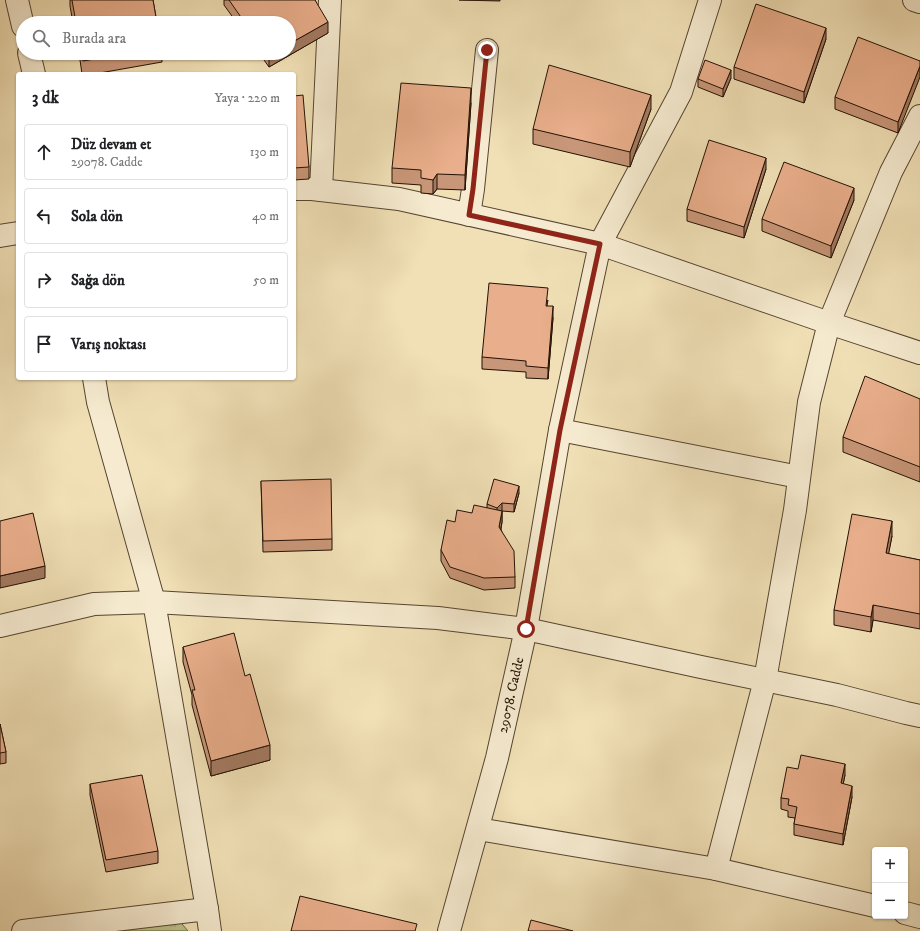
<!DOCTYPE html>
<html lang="tr">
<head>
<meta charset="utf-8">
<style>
  body { margin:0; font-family:"IM FELL DW Pica",serif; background:#f2f2f2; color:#202124 }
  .controls { position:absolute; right:12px; bottom:12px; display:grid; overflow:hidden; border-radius:4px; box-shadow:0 1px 3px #0004 }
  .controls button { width:36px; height:36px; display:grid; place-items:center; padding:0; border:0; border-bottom:1px solid #e0e0e0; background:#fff; color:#202124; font:20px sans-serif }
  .stop { position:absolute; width:12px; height:12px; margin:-9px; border:3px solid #8f2418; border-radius:50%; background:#fff }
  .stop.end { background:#8f2418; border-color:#fff; box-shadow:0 1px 4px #0008 }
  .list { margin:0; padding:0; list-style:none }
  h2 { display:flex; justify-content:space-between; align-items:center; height:52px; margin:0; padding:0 16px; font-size:17px }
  h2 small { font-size:13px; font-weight:400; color:#757577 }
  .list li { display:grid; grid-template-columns:26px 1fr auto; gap:12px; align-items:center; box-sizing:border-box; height:56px; margin:0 8px 8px; padding:0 8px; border:1px solid #e0e0e0; border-radius:4px }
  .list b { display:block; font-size:15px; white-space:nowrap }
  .list p { margin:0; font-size:13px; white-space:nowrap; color:#757577 }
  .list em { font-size:13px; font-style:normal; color:#757577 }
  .icon { flex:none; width:22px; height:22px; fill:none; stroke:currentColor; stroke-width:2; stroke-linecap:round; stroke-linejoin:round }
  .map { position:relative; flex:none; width:920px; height:931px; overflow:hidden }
  .search { position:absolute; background:#fff; box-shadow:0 1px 3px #0004; left:16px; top:16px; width:280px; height:44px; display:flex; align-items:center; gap:10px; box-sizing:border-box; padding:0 14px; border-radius:22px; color:#757577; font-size:15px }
  .panel { position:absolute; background:#fff; box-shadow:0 1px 3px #0004; left:16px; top:72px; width:280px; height:308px; border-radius:4px }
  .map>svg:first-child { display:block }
  .park { fill:url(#park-tufts); stroke:#6f6a48 }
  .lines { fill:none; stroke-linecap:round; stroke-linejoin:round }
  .minor-casing { stroke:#564530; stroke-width:24 }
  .minor { stroke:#f6ebd0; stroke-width:22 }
  .wall { fill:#c89678; stroke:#231104 }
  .shaded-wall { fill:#a37a61; stroke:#231104 }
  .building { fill:#e9ae8b; stroke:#231104 }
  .route { stroke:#8f2418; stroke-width:5 }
  .labels { text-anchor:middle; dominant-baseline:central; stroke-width:4; stroke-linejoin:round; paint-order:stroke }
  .street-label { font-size:14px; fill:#231104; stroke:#f6ebd0 }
</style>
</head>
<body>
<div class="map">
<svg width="920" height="931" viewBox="0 0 920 931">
  <defs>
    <pattern id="park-tufts" width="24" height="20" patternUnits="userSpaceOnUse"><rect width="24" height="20" fill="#bbc28d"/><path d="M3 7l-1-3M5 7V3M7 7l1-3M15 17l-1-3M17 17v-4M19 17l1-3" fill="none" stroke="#a0a678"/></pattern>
  </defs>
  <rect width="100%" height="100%" fill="#f1e0b6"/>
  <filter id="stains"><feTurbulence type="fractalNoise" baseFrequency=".005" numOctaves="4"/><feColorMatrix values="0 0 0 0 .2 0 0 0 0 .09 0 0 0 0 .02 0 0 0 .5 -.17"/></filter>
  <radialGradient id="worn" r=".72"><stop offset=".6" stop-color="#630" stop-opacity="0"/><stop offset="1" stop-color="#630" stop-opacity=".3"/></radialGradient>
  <path class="park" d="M177,918L188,931H81Z"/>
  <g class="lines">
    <defs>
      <g id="minor">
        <path d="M17,0L23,26"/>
        <path d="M914,0L920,2"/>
        <path d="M29,53L34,74"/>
        <path d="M294,189H312L399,199L600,244L829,323L920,353"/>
        <path d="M321,190L330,0"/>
        <path d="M469,215L473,189L487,50"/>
        <path d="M0,236L18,233"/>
        <path d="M94,378L98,402L154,602L207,909"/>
        <path d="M560,430L799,477"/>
        <path d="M0,626L94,604L154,602L438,618L526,629L701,667L837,695L906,713L920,716"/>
        <path d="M478,829L716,869L875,906"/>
        <path d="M716,869L765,680L795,510L809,402L829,323L891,172L920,116"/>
        <path d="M905,913L920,917"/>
        <path d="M23,931L207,909L210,931"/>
        <path id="s1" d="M449,931L497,758L526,629L560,430L600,244L681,92L710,0"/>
      </g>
    </defs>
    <use href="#minor" class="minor-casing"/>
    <use href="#minor" class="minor"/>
  </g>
  <g class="wall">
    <path d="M70,0H153L157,23H73L70,6Z"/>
    <path d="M224,0H315L328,33L269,67L259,53H289V23H237L224,5Z"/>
    <path d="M459,0H500V1Z"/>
    <path d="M826,39L804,103L734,79V67Z"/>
    <path d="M79,53H162V62L94,74H82Z"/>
    <path d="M920,61L898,133L835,109V97Z"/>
    <path d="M731,78L723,97L698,87V79Z"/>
    <path d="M294,96L309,167V179L294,180Z"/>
    <path d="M471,103L465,190L437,189L433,194L421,193V185L392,183V168Z"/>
    <path d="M651,109L630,167L533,144V129Z"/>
    <path d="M766,169L744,238L687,221V209Z"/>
    <path d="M854,200L831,258L762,231V219Z"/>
    <path d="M548,300L547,306L553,318L548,379L526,378V372L482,369V357Z"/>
    <path d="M920,399V482L843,452V437Z"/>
    <path d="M261,481L332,539V550L263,552Z"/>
    <path d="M519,493L514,512L502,511V522L501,529L515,577V588L484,590L450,578L441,561V550L455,522L472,513L487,508V504Z"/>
    <path d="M892,536L888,554L920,560V629L873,620L871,632L834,625V610Z"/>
    <path d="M183,647L245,676L270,760L211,776L192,705V695L183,662Z"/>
    <path d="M0,724L6,752V763L0,764Z"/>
    <path d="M798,769L845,775L843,784L852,797L843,845L794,835V824L795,818L788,817V811L781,809V798Z"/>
    <path d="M90,784L158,851V863L106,872L90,795Z"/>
  </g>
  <g class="shaded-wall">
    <path d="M328,22V33L269,67V56L274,53H289V44Z"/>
    <path d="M826,28V39L804,103V92Z"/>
    <path d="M920,66V77L898,133V122Z"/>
    <path d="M731,70V78L723,97V89Z"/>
    <path d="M471,88V103L465,190V175Z"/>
    <path d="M651,95V109L630,167V152Z"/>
    <path d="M766,158V169L744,238V227Z"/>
    <path d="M437,174V189L433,194V180Z"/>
    <path d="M854,188V200L831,258V246Z"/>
    <path d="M553,306V318L548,379V368Z"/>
    <path d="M519,486V493L514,512V504Z"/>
    <path d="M502,503V511L497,516V508Z"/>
    <path d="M502,511V522L499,538V527Z"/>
    <path d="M892,521V536L886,568V553Z"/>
    <path d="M45,566V578L0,588V576Z"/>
    <path d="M873,605V620L871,632V617Z"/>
    <path d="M270,745V760L211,776V761Z"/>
    <path d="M845,764V775L841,795V783Z"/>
    <path d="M852,786V797L843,845V834Z"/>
  </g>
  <g class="building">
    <path d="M72,0H153L157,23H76Z"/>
    <path d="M229,0H315L328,22L289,44V23H245Z"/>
    <path d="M756,4L826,28L804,92L734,67Z"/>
    <path d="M858,37L920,61V66L898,122L835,97Z"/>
    <path d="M81,53H129L83,61Z"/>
    <path d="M267,53H274L269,56Z"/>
    <path d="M705,60L731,70L723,89L698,79Z"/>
    <path d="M549,65L651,95L630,152L533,129Z"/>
    <path d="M401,83L471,88L465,175L437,174L433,180L421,178V170L392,168Z"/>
    <path d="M303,95L309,167L294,168V96Z"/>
    <path d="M709,140L766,158L744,227L687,209Z"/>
    <path d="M784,162L854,188L831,246L762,219Z"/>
    <path d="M489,283L548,288L546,306H553L548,368L526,366V361L482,357Z"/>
    <path d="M865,376L920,399V467L843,437Z"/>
    <path d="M331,479L332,539L263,541L261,481Z"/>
    <path d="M494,479L519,486L514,504L502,503L497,508L487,504Z"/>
    <path d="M474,505L502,511L499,527L514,551L515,577L484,578L450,567L441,550L447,520L455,522L457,510L472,513Z"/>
    <path d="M33,513L45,566L0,576V521Z"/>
    <path d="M852,514L892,521L886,553L920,560V614L873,605L871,617L834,610Z"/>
    <path d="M234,633L245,676L250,674L270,745L211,761L192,690H195L183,647Z"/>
    <path d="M0,724L6,752L0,753Z"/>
    <path d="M801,755L845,764L841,783L852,786L843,834L794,824L797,807L788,805L789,799L781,798L787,767L798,769Z"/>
    <path d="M142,775L158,851L106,860L90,784Z"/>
    <path d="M300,896L417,924L415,931H291Z"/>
    <path d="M531,920L573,931H528Z"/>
  </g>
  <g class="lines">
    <path class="route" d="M487,50L473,189L469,215L600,244L560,430L526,629"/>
  </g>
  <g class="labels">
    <g class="street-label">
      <text stroke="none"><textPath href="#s1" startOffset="244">29078. Cadde</textPath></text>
    </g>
  </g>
  <rect width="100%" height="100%" filter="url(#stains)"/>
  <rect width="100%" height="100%" fill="url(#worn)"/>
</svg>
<div class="controls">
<button>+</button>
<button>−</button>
</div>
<div class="stop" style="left:526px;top:629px"></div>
<div class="stop end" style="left:487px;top:50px"></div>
<div class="search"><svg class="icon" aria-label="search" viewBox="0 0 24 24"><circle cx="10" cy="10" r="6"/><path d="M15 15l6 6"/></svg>Burada ara</div>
<section class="panel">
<h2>3 dk<small>Yaya · 220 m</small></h2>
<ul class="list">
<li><svg class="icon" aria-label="ahead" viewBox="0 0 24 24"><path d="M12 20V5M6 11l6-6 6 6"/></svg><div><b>Düz devam et</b><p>29078. Cadde</p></div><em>130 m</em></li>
<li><svg class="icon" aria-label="left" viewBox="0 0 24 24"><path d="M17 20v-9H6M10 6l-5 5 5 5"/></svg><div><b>Sola dön</b></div><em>40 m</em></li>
<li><svg class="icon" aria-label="right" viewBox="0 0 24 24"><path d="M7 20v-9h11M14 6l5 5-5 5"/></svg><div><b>Sağa dön</b></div><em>50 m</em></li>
<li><svg class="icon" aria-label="arrive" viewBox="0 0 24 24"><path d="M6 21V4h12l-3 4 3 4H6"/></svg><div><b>Varış noktası</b></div></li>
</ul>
</section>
</div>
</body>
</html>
